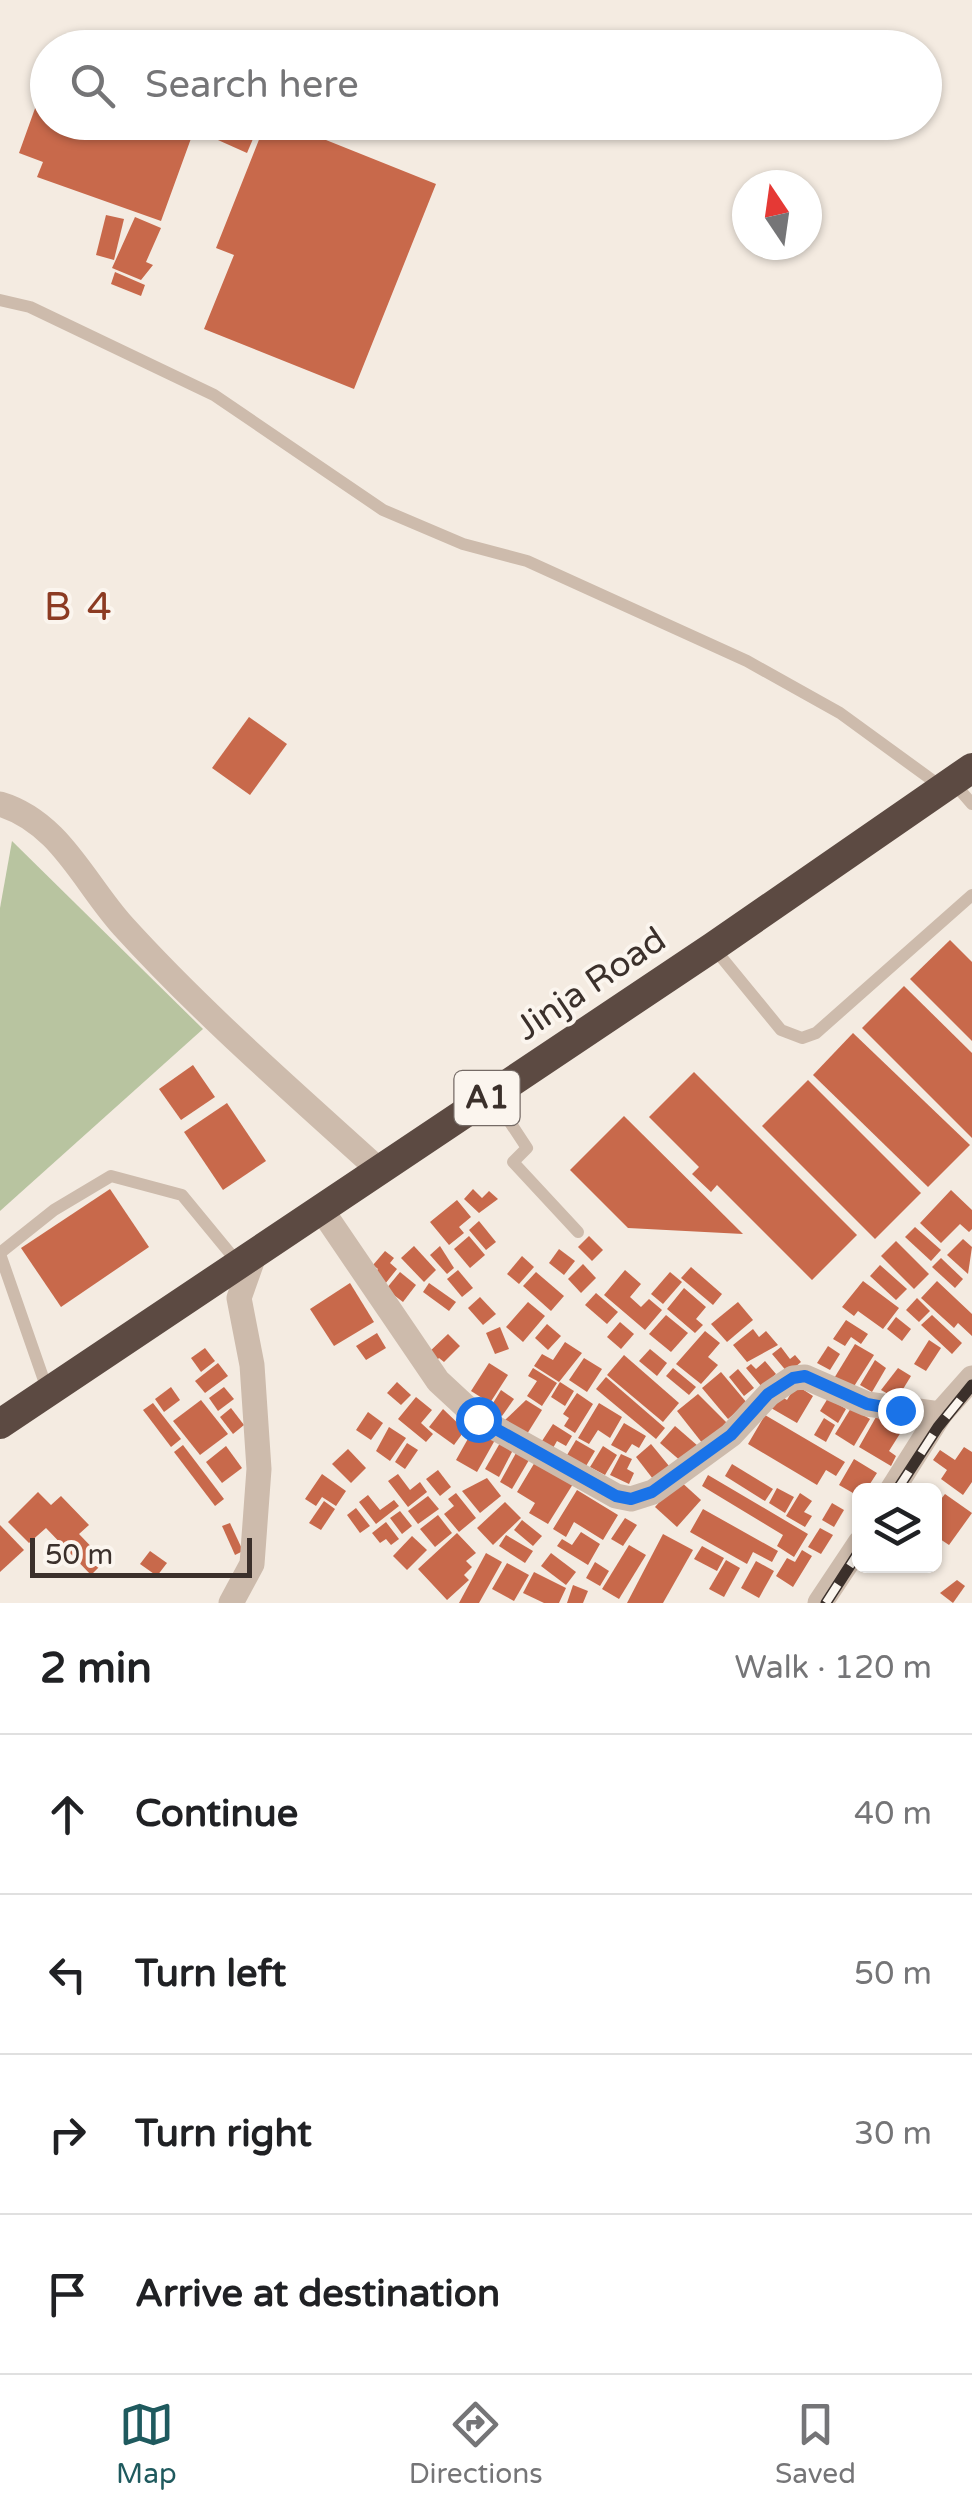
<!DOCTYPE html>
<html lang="en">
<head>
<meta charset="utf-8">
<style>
  body { margin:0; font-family:"Varela Round",sans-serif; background:#f6f6f6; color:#202124 }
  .controls { position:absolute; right:30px; bottom:30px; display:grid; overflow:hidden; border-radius:15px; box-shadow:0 2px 8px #0004 }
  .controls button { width:90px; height:90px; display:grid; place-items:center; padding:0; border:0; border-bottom:2px solid #e0e0e0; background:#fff; color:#202124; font:50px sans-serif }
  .compass { position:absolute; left:732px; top:170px; width:90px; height:90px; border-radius:50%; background:#fff; box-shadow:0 2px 8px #0004; rotate:347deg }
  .scale { position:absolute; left:30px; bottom:25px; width:222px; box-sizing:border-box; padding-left:10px; border:5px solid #3b302b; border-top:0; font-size:28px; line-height:35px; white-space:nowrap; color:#3b302b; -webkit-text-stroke:8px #fbf5ee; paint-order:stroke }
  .stop { position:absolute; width:30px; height:30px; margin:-22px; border:8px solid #1a73e8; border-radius:50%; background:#fff }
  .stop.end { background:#1a73e8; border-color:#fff; box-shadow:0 2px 10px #0008 }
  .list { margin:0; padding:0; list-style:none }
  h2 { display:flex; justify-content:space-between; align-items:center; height:130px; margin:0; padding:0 40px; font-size:42px }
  h2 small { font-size:32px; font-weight:400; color:#757577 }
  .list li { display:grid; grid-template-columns:65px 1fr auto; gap:30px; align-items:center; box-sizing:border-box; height:160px; padding:0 40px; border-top:2px solid #e0e0e0 }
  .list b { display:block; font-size:38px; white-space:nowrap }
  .list em { font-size:32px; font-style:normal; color:#757577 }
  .icon { flex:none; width:55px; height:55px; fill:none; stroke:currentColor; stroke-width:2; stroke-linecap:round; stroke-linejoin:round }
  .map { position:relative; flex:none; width:972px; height:1603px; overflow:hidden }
  .search { position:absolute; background:#fff; box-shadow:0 2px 8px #0004; left:30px; right:30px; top:30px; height:110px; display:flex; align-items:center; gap:25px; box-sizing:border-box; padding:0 35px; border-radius:55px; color:#757577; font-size:38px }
  .sheet { height:770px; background:#fff }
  nav { display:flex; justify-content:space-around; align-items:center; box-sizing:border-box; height:140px; border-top:2px solid #e0e0e0; background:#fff; font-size:28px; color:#757577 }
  nav a { display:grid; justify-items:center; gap:5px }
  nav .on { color:#1f5a5e }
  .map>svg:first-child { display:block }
  .green { fill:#b8c4a0 }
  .building { fill:#c8694b }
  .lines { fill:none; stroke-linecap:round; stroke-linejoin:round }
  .lane { stroke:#cdbbac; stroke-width:12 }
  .street { stroke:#cdbbac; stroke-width:25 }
  .highway { stroke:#5c4a42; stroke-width:30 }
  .rail-casing { stroke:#3b302b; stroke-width:11 }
  .rail { stroke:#fbf5ee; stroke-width:8; stroke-dasharray:22; stroke-linecap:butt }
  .route { stroke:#1a73e8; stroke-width:12 }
  .labels { text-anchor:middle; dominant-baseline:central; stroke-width:8; stroke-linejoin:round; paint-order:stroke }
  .shield { fill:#fbf5ee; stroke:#756b66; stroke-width:2.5 }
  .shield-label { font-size:32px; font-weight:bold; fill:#3b302b }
  .street-label { font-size:35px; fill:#3b302b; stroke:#fbf5ee }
  .quarter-label { font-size:40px; letter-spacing:2.5px; fill:#8c3b22; stroke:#fbf5ee }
</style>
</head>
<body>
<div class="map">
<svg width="972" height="1603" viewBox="0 0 972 1603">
  <rect width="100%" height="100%" fill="#f4ebe1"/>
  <path class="green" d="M12,841L203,1029L0,1211V908Z"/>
  <g class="building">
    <path d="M47,75L48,122H197L161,221L37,177L43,162L19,153Z"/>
    <path d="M215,122L258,127L247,153L209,136Z"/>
    <path d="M266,122H281L436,184L354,389L204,329L234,255L216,248Z"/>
    <path d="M106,215L124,219L114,260L96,255Z"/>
    <path d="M135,217L161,228L146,262L153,265L141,280L112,268Z"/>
    <path d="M115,272L145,285L141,296L111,284Z"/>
    <path d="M249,717L287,744L250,795L212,768Z"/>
    <path d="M950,940L972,962V1041L910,979Z"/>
    <path d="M904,986L972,1053V1138L862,1028Z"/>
    <path d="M853,1033L970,1145L928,1187L813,1075Z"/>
    <path d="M193,1065L215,1097L181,1120L159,1089Z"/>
    <path d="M694,1072L857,1235L812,1280L717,1185L711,1192L692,1174L699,1167L649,1117Z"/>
    <path d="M808,1080L921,1193L875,1239L762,1126Z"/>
    <path d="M227,1103L266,1161L223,1190L184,1132Z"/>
    <path d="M624,1116L743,1234L628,1228L570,1170Z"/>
    <path d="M110,1189L149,1247L61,1307L21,1248Z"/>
    <path d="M473,1189L482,1198L489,1191L498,1199L479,1213L464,1199Z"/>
    <path d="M951,1190L972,1210V1229L969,1232L960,1224L941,1243L920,1223Z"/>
    <path d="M457,1200L471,1217L459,1227L464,1233L449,1245L430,1222Z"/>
    <path d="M479,1221L496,1242L486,1250L469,1230Z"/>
    <path d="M915,1227L941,1250L931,1261L905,1237Z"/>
    <path d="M469,1236L485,1255L470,1268L454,1249Z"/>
    <path d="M589,1236L603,1250L592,1261L578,1247Z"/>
    <path d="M963,1239L972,1247L968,1274L947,1255Z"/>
    <path d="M896,1241L929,1274L914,1289L881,1256Z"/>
    <path d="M414,1246L436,1270L424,1282L401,1258Z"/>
    <path d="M440,1246L454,1268L447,1274L430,1255Z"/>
    <path d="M559,1249L575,1261L564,1275L549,1263Z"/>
    <path d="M385,1251L394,1258L390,1263L397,1269L385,1284L373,1275L378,1269L373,1265Z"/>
    <path d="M522,1256L534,1267L519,1284L507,1274Z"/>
    <path d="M941,1258L963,1279L955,1288L932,1267Z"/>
    <path d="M583,1264L596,1278L581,1293L568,1279Z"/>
    <path d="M880,1265L907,1289L896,1300L870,1276Z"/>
    <path d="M691,1267L722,1294L713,1305L681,1278Z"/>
    <path d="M458,1270L473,1288L462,1297L447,1279Z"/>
    <path d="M625,1270L641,1284L630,1297L641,1307L649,1299L662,1310L645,1330L604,1295Z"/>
    <path d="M400,1272L416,1285L403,1302L386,1289Z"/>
    <path d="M536,1272L564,1296L551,1311L523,1286Z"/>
    <path d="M670,1272L682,1282L663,1304L651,1294Z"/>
    <path d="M863,1281L899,1308L883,1329L858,1311L854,1316L842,1307Z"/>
    <path d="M937,1281L972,1314V1336L958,1323L954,1328L921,1298Z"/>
    <path d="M350,1283L374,1322L334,1346L310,1309Z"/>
    <path d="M429,1283L456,1302L449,1311L423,1292Z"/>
    <path d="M684,1288L706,1307L696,1319L703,1325L695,1333L667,1309Z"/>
    <path d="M596,1293L618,1312L607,1324L585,1305Z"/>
    <path d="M480,1297L496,1314L483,1325L468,1308Z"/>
    <path d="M917,1298L930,1311L919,1322L906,1310Z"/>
    <path d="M528,1302L545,1316L523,1342L506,1327Z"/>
    <path d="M738,1302L753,1320L727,1342L711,1324Z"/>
    <path d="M666,1315L688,1333L671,1352L649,1334Z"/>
    <path d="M932,1315L962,1343L952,1354L921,1325Z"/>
    <path d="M896,1317L911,1329L902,1341L887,1329Z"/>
    <path d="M846,1320L868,1334L861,1344L851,1337L845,1346L833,1339Z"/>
    <path d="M620,1322L634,1334L621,1349L607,1337Z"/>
    <path d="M547,1324L561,1336L548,1350L535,1338Z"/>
    <path d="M500,1327L509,1349L495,1354L486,1333Z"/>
    <path d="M753,1329L759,1337L766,1331L778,1345L747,1362L733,1345Z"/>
    <path d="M705,1331L720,1343L708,1357L718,1365L701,1384L676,1364Z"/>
    <path d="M377,1333L386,1348L366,1360L356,1346Z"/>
    <path d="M448,1334L460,1346L444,1362L439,1358L435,1362L427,1354Z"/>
    <path d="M929,1340L941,1348L926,1371L914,1364Z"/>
    <path d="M565,1342L582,1353L559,1382L534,1366L542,1354L553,1360Z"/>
    <path d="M855,1344L874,1355L851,1391L833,1380Z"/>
    <path d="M828,1346L840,1354L830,1370L817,1363Z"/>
    <path d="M781,1347L790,1359L795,1355L801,1362L788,1373L772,1354Z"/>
    <path d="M205,1348L215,1361L201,1372L191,1358Z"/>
    <path d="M650,1349L667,1363L657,1376L639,1361Z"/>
    <path d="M624,1355L679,1403L663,1422L607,1375Z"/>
    <path d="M584,1358L602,1369L587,1392L569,1380Z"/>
    <path d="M875,1360L886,1368L872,1392L860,1385Z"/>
    <path d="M765,1361L776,1374L762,1387L746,1368L751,1364L756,1369Z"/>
    <path d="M218,1363L228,1376L205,1393L195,1381Z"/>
    <path d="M489,1363L508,1375L490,1403L471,1391Z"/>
    <path d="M533,1368L557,1383L542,1406L527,1396L537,1381L528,1376Z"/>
    <path d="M673,1368L696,1387L689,1395L666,1376Z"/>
    <path d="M898,1368L911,1376L897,1399L881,1390Z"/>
    <path d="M738,1369L754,1388L744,1396L729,1377Z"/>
    <path d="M721,1372L747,1403L728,1419L702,1388Z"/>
    <path d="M606,1377L665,1428L656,1439L596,1389Z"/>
    <path d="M397,1382L411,1395L401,1405L387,1393Z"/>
    <path d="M560,1382L574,1391L565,1406L551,1397Z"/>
    <path d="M796,1385L813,1396L797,1423L771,1408L779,1395L787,1400Z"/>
    <path d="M171,1387L180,1400L164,1412L155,1399Z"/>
    <path d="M224,1387L234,1399L218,1411L209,1398Z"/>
    <path d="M501,1390L514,1399L502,1416L490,1408Z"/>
    <path d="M577,1393L593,1404L575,1433L564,1426L569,1418L563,1414Z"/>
    <path d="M698,1394L727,1423L703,1444L677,1411Z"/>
    <path d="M416,1397L432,1410L421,1423L433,1434L426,1442L398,1419Z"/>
    <path d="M828,1398L846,1409L838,1423L820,1411Z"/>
    <path d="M201,1400L228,1434L200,1455L173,1421Z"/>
    <path d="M526,1400L542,1410L527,1434L505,1420Z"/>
    <path d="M153,1403L181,1439L171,1447L143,1410Z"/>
    <path d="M599,1403L622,1417L610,1438L598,1430L589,1444L578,1438Z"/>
    <path d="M231,1408L244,1425L233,1434L220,1417Z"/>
    <path d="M851,1408L870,1419L854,1446L835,1434Z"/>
    <path d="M443,1409L465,1430L454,1445L429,1427Z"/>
    <path d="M890,1411L902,1418L896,1428L901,1432L889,1451L896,1456L891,1466L859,1447L876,1417L883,1421Z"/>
    <path d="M368,1412L383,1423L371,1440L356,1430Z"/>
    <path d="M765,1415L845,1462L836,1476L826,1470L817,1485L748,1444Z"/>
    <path d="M824,1418L835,1425L826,1442L814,1435Z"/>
    <path d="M624,1423L646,1436L639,1448L632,1444L626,1453L611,1445Z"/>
    <path d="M553,1424L572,1436L566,1446L557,1441L553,1448L542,1441Z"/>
    <path d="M675,1426L698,1446L683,1463L660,1443Z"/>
    <path d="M389,1427L406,1438L390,1461L376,1451Z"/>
    <path d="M474,1428L495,1440L477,1472L456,1460Z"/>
    <path d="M576,1440L595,1451L586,1466L567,1455Z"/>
    <path d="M407,1443L418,1450L405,1469L395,1462Z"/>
    <path d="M500,1443L513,1450L499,1477L485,1469Z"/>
    <path d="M651,1444L669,1466L653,1479L636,1457Z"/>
    <path d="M183,1445L224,1499L215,1506L174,1452Z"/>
    <path d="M226,1446L242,1468L222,1483L206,1462Z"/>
    <path d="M603,1446L617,1455L605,1475L590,1467Z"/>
    <path d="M964,1447L972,1452V1482L963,1495L941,1479L947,1470L933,1460L940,1450L955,1460Z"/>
    <path d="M348,1449L366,1468L351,1483L332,1464Z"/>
    <path d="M516,1453L529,1460L512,1489L500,1482Z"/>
    <path d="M621,1454L632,1459L627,1469L634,1473L629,1484L610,1475Z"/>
    <path d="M854,1459L877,1473L866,1490H860V1497L839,1485Z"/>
    <path d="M535,1462L573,1484L548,1524L529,1513L535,1503L517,1492Z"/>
    <path d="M732,1464L773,1489L765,1501L725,1476Z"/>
    <path d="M438,1470L451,1487L440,1496L426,1479Z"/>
    <path d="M322,1474L346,1491L336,1506L322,1497L316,1506L305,1499Z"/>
    <path d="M398,1474L410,1490L420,1482L427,1492L408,1507L388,1481Z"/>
    <path d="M708,1475L808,1534L794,1557L777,1546L783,1535L702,1486Z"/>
    <path d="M487,1478L501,1496L480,1513L462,1491Z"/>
    <path d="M679,1480L701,1500L677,1527L655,1507Z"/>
    <path d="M777,1488L794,1497L785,1513L769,1503Z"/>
    <path d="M577,1490L618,1515L603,1540L574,1522L566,1537L553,1529Z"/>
    <path d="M38,1492L51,1505L61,1496L89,1525L79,1534L105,1561L91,1575L46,1528L29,1543L8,1522Z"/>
    <path d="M456,1493L476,1518L459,1532L444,1514L454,1506L448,1499Z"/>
    <path d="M800,1493L812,1501L804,1512L812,1516L805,1527L786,1516Z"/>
    <path d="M945,1494L972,1513L949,1545L934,1535V1508Z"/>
    <path d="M368,1495L380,1510L394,1500L399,1506L376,1524L359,1502Z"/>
    <path d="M428,1496L439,1509L418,1524L408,1511Z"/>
    <path d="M324,1501L335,1509L321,1530L309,1523Z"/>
    <path d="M505,1502L521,1518L493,1545L477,1528Z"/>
    <path d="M832,1503L844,1510L834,1527L822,1520Z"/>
    <path d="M356,1508L370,1526L360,1533L347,1515Z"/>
    <path d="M703,1509L778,1551L772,1562L753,1552L747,1564L690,1532Z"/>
    <path d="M400,1511L412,1526L402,1534L390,1518Z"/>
    <path d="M438,1515L452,1533L435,1547L420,1529Z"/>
    <path d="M625,1518L637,1525L623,1546L611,1539Z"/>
    <path d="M522,1520L542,1536L533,1546L514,1530Z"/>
    <path d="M386,1522L399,1539L391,1545L386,1539L380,1543L372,1533Z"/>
    <path d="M230,1523L243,1551L235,1555L222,1526Z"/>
    <path d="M0,1525L24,1550L0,1572Z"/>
    <path d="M820,1528L833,1535L821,1554L808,1547Z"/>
    <path d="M581,1532L600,1544L588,1565L557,1546L562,1539L572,1545Z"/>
    <path d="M457,1533L476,1553L466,1561L472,1567L464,1575L469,1580L447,1600L418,1569Z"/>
    <path d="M663,1534L693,1550L663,1603H627Z"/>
    <path d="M506,1535L533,1551L525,1563L499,1546Z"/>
    <path d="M412,1536L427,1550L407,1570L393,1556Z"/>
    <path d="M629,1545L646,1555L619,1599L602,1589Z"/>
    <path d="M702,1546L724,1558L717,1571L694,1559Z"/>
    <path d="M802,1550L812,1556L793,1587L776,1576L787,1558L795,1562Z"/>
    <path d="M150,1551L167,1563L157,1576L140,1564Z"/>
    <path d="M486,1553L502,1562L479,1603H459Z"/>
    <path d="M551,1553L576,1572L566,1585L541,1566Z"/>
    <path d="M726,1560L740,1568L724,1597L709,1589Z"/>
    <path d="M756,1561L774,1571L759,1598L741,1588Z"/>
    <path d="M595,1562L609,1571L600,1586L586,1578Z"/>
    <path d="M507,1563L529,1575L514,1601L492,1589Z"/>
    <path d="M534,1572L566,1588L559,1603H544L523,1593Z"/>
    <path d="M957,1580L965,1586L953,1603L940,1593Z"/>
    <path d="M573,1585L588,1591L583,1603H567Z"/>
  </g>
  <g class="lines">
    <g class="lane">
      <path d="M0,300L30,307L214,395L383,510L463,544L527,561L747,661L840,713L943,788"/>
      <path d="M952,781L972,804"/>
      <path d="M713,947L781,1030L802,1038L816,1033L972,895"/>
      <path d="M492,1095L527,1148L513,1162L578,1232"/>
      <path d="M0,1253L54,1210L111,1176L182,1195L238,1263"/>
      <path d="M0,1254L47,1389"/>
    </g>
    <g class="street">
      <path d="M0,804C60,822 84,883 123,926C202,1013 292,1091 379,1170"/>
      <path d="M321,1209L438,1381L479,1419L616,1496L631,1499L653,1492L731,1435L769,1394L793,1378L805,1377L867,1404L940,1414L972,1378"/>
      <path d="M892,1490L940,1414"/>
      <path d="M231,1603L252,1564L259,1469L252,1365L239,1298L255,1253"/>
      <path d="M820,1603L860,1543"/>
    </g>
    <path class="highway" d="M0,1424L713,947L972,768"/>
    <defs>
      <g id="rail">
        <path d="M897,1490L938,1427L972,1385"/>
        <path d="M826,1603L860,1550"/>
      </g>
    </defs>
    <use href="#rail" class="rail-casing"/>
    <use href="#rail" class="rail"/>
  </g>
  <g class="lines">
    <path class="route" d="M478,1419L616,1496L631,1499L652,1492L731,1435L768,1394L793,1378L805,1376L867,1404L900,1410"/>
  </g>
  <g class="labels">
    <rect class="shield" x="454.5" y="1071" width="65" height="54" rx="8"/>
    <g class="shield-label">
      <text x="487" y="1098">A1</text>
    </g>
    <g class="street-label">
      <text transform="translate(591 984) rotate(-34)">Jinja Road</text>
    </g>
    <g class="quarter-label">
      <text x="79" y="607">B 4</text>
    </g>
  </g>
</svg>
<div class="controls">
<button><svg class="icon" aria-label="layers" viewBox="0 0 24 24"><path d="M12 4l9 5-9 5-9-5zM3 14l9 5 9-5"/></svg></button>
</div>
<svg class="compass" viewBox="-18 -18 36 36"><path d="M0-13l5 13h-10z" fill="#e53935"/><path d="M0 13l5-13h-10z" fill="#757577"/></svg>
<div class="scale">50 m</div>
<div class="stop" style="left:478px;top:1419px"></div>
<div class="stop end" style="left:900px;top:1410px"></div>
<div class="search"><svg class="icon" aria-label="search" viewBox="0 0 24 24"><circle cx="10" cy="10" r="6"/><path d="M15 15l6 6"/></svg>Search here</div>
</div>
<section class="sheet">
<h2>2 min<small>Walk · 120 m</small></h2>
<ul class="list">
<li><svg class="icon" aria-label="ahead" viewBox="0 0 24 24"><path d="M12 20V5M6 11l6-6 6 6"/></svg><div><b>Continue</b></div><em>40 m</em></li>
<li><svg class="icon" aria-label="left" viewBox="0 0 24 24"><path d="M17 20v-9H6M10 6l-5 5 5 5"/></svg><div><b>Turn left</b></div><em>50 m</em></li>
<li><svg class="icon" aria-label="right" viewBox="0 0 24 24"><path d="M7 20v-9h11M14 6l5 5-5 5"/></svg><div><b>Turn right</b></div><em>30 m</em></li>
<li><svg class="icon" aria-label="arrive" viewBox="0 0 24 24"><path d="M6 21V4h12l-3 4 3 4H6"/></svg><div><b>Arrive at destination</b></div></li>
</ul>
</section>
<nav>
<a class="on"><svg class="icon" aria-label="map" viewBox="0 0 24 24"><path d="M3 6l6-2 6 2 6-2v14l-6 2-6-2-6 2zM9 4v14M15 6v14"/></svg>Map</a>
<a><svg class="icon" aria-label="directions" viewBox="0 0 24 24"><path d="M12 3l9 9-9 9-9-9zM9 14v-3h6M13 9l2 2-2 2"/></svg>Directions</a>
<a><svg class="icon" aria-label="saved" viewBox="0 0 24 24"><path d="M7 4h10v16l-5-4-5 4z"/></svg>Saved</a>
</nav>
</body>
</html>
